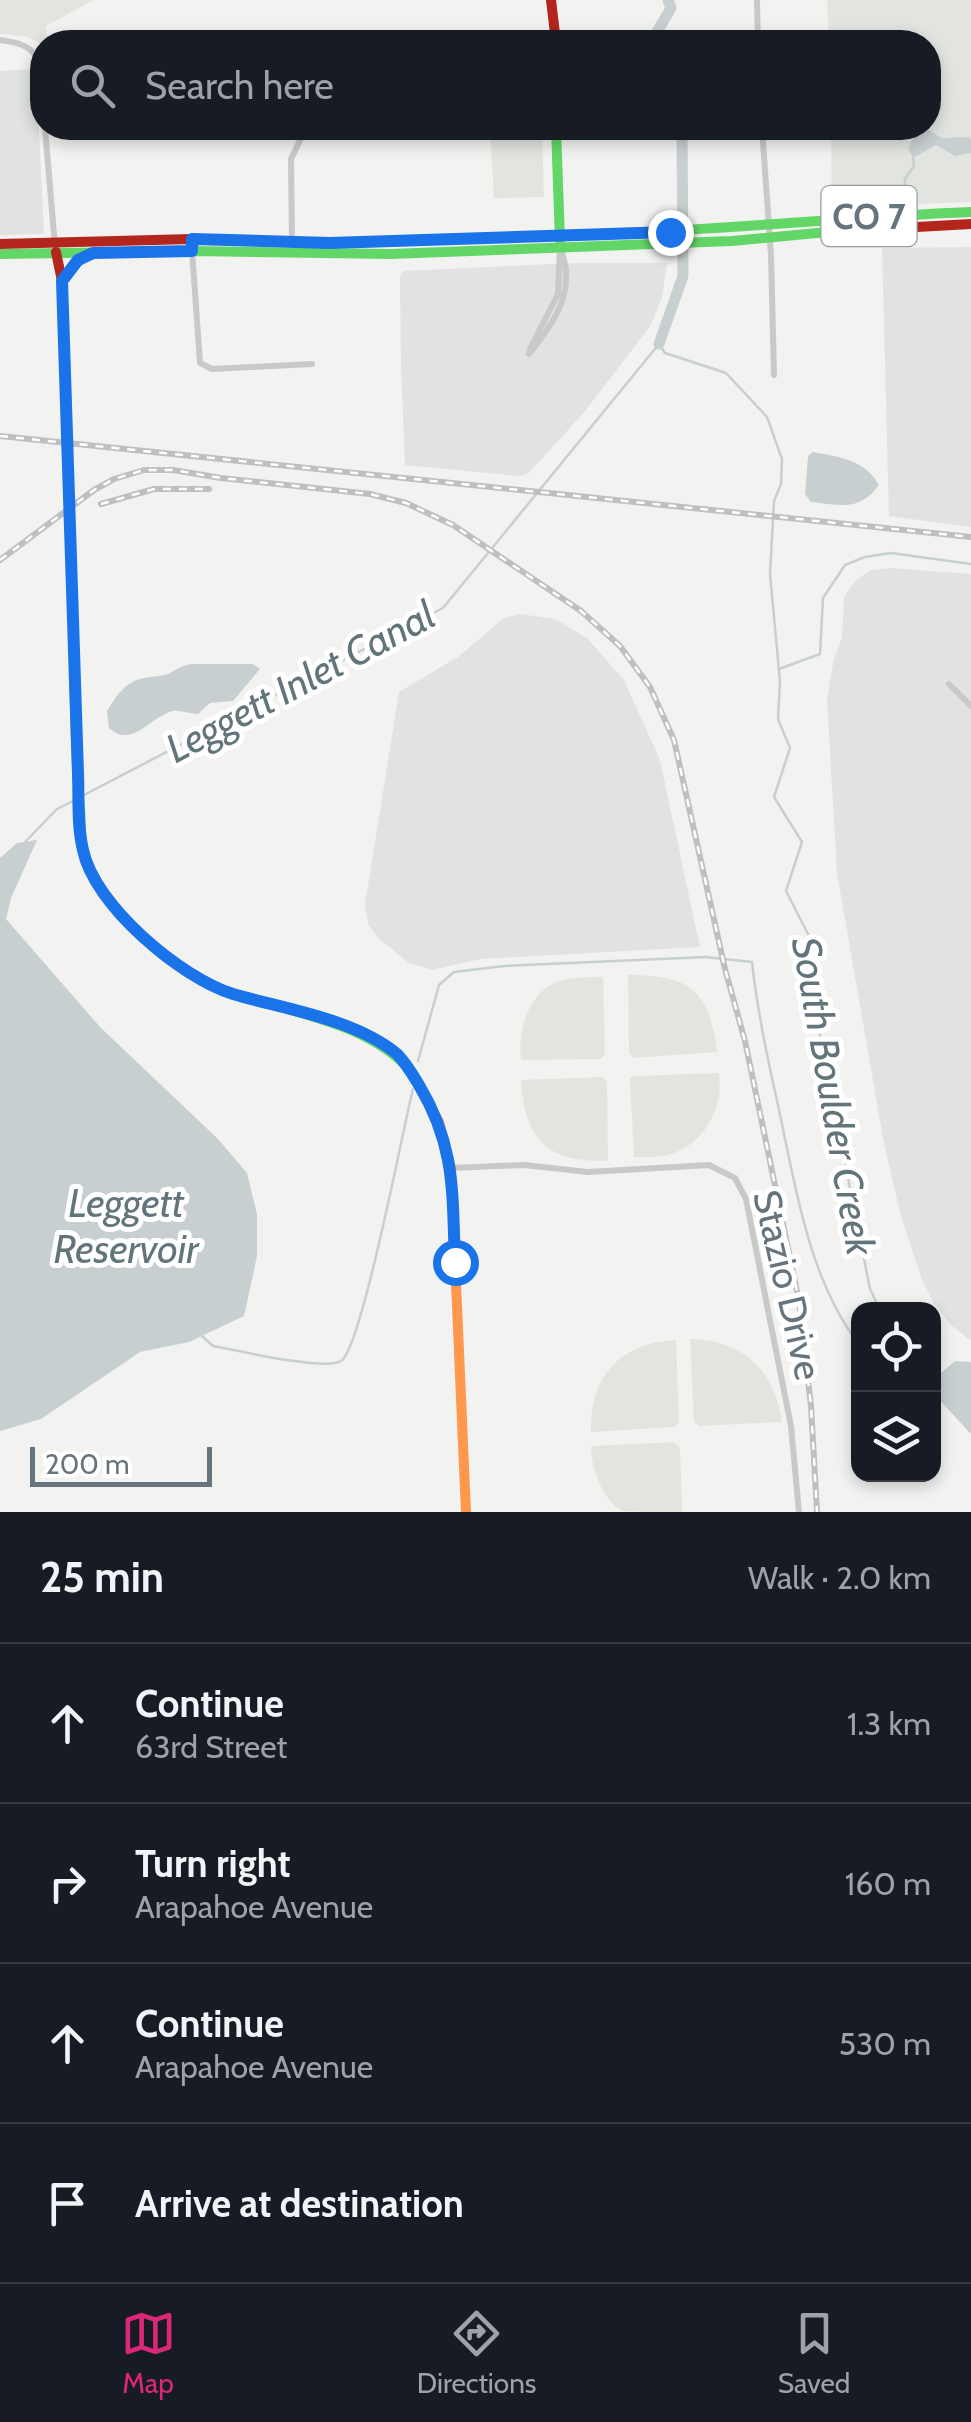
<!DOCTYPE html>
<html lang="en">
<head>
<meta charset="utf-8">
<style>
  body { margin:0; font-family:Cabin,sans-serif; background:#242831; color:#f1f3f6 }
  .controls { position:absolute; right:30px; bottom:30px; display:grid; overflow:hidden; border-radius:20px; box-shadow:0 5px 15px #0003 }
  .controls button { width:90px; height:90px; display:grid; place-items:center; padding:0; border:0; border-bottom:2px solid #363941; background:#171b24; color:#f1f3f6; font:50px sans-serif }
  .scale { position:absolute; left:30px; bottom:25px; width:182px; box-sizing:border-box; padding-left:10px; border:5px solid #66747d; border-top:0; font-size:28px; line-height:35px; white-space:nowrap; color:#66747d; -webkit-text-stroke:8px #fff; paint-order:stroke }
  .stop { position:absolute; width:30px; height:30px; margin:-22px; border:8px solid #1a73e8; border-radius:50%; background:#fff }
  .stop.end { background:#1a73e8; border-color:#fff; box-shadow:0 2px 10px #0008 }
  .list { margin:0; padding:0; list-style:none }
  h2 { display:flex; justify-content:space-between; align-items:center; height:130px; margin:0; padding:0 40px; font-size:42px }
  h2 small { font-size:32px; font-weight:400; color:#9ea1a6 }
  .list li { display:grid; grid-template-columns:65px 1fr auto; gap:30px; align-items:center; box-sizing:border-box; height:160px; padding:0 40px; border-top:2px solid #363941 }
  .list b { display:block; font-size:38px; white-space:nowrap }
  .list p { margin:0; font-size:32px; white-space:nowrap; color:#9ea1a6 }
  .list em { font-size:32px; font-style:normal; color:#9ea1a6 }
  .icon { flex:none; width:55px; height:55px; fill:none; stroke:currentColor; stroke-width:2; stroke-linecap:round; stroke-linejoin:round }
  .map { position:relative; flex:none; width:971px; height:1512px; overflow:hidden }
  .search { position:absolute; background:#171b24; box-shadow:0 5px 15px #0003; left:30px; right:30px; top:30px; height:110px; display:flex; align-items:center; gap:25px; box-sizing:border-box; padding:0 35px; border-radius:40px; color:#9ea1a6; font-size:38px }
  .sheet { height:770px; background:#171b24 }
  nav { display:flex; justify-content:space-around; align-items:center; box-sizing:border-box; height:140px; border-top:2px solid #363941; background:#171b24; font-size:28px; color:#9ea1a6 }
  nav a { display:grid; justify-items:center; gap:5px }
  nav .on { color:#db2777 }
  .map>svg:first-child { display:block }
  .built { fill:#e1e2e2 }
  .green { fill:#e2e5df }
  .water { fill:#c8cfd1 }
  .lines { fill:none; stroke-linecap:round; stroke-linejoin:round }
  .stream { stroke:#c8cfd1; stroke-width:2.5 }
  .river { stroke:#c8cfd1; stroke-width:11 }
  .street { stroke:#c8c9c9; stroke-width:6 }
  .fast { stroke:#63d668; stroke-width:10 }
  .slow { stroke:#ff974d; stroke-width:10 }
  .jam { stroke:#b3261e; stroke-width:10 }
  .rail-casing { stroke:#bdbfc0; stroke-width:6 }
  .rail { stroke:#fff; stroke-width:2.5; stroke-dasharray:8; stroke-linecap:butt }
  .route { stroke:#1a73e8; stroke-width:12 }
  .labels { text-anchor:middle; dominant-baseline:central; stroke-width:10; stroke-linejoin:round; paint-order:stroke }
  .shield { fill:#fff; stroke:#949ea4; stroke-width:2.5 }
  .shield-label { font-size:35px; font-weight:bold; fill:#66747d }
  .street-label { font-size:38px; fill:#66747d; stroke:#fff }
  .water-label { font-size:40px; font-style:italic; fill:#62757b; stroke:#fff }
</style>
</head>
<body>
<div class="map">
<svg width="971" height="1512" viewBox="0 0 971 1512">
  <rect width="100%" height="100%" fill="#f2f2f1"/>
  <g class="built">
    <path d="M36,69L44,234L0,235V71Z"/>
    <path d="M971,247V527L889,516L882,248Z"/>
    <path d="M575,263H667L662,297L651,325L586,410L529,473L519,476L405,465L401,366L400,277L403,271Z"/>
    <path d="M890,568L971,574V1341L951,1325L934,1304L922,1280L901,1216L884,1144L837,873L827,700L834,658L842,638L844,597L856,580L871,570Z"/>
    <path d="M520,614L555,619L587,638L624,680L660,760L700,947L480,959L432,970L409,963L378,938L368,924L365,904L399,692L458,657L504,618Z"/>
  </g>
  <g class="green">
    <path d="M0,0H94L46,26L47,42L42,44L24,36L0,34Z"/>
    <path d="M827,0H971V202L832,207L831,128H928V42H829Z"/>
    <path d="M490,128H542L544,197L494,198Z"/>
    <path d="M628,975C689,975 709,989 717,1052L634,1058L629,1053Z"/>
    <path d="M603,977L605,1054L601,1059L521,1060C517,1029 529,990 562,980C576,977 590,977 603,977Z"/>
    <path d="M719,1073C724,1107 704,1147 667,1155C657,1158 645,1157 634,1157L630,1079L634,1076Z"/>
    <path d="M603,1077L607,1082L608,1161C548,1162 525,1142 521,1080Z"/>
    <path d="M690,1339C742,1340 775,1370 782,1422L699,1426L694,1422Z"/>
    <path d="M676,1340L679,1423L674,1427L591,1432C589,1376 620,1343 676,1340Z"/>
    <path d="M674,1442L680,1448L682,1512C666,1512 638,1512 623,1511C602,1501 591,1467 591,1446Z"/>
  </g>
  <g class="water">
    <path d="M918,128H925L942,138L968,137L971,139V153L955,156L936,145L913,158L908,149Z"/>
    <path d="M813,452C840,457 865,460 879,485C859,512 840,505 811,502L805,494L808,456Z"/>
    <path d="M193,664H253L260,669L233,701L210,703L198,714C191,714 179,710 173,711C149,717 133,749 109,728L107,711C116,696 126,681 144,678C153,676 162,677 170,673C179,668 182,665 193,664Z"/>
    <path d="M37,840L11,898L6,919L100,1027L218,1139L247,1173L257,1214V1256L244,1316L189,1342L140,1352L41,1419L0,1431V858L17,843Z"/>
    <path d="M955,1361L971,1362V1434L934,1394V1379Z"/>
  </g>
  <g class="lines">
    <g class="stream">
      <path d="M904,194L905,179L914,166L913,158"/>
      <path d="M779,669L820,654L823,598L845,565L865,557L891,553L971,564"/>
      <path d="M84,795L443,608L659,344L665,353L726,373L767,417L782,459L781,484L774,501L770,574L780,681L778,719L790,748L774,797L802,842L786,891L812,942L807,970L870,1289L880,1310"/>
      <path d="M25,842L57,809L77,799"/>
      <path d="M418,1061L439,985L454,972L504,966L705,957L752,962C757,1010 767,1057 778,1105C795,1184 808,1277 858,1343"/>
      <path d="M202,1336L213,1346C235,1350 325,1371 341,1361C362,1347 403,1128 413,1089"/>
      <path d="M934,1369L939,1374"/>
    </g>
    <g class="river">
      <path d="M651,42L671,8L668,0"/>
      <path d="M659,344L683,276L682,128"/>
    </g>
    <g class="street">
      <path d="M757,0L758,42"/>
      <path d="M0,40C22,43 33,46 42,67"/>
      <path d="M45,128L55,246"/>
      <path d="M762,128L771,255L774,375"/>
      <path d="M292,242L291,159L306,128"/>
      <path d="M192,250L200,363L212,369L312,364"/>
      <path d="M530,349L558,294L560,249"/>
      <path d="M529,354C554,322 578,290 560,248"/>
      <path d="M949,684L971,706"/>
      <path d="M451,1168L524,1165L588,1172L709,1165L735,1178L746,1199L791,1426L799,1512"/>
    </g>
    <g class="fast">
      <path d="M556,128L560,240"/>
      <path d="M605,234C728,229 849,217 971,212"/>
      <path d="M0,254L193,251L391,254L732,241L827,232"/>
      <path d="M74,655C75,706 75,757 80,808C81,822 80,840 84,854C100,911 171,966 223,990C238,997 257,1000 274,1005C322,1019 376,1032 410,1070"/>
    </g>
    <path class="slow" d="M410,1070L439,1122L451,1168L466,1512"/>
    <g class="jam">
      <path d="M551,0L556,42"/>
      <path d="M827,232L971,224"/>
      <path d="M0,244L192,239L330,243L605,234"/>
      <path d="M56,252L62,281L74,655"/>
      <path d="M62,281L73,265L89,254"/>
    </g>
    <defs>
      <g id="rail">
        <path d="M0,436L971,537"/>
        <path d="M101,504L154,489H209"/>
        <path d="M0,560L94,490L114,479L144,470H173L221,478L370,494L406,503L453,525L581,611L620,646L650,687L674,740L725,969L745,1041L799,1301L811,1406L817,1512"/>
      </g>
    </defs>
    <use href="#rail" class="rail-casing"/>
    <use href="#rail" class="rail"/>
  </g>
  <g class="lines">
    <path class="route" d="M455,1262C452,1192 456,1147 419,1085C413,1075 406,1063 397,1054C355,1019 284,1009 233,994C181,978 94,905 83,850C77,826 79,799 78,774L62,281L78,260L93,253L192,251V239L330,243L670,232"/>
  </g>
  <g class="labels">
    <rect class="shield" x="821.5" y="186" width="95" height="60" rx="8"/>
    <g class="shield-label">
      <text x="869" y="216">CO 7</text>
    </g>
    <g class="street-label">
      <text transform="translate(788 1285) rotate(77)">Stazio Drive</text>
    </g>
    <g class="water-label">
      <text transform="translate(300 681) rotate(-28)">Leggett Inlet Canal</text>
      <text transform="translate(834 1096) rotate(80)">South Boulder Creek</text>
      <text x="126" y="1202">Leggett<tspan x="126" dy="46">Reservoir</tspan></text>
    </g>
  </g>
</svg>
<div class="controls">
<button><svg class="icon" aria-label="locate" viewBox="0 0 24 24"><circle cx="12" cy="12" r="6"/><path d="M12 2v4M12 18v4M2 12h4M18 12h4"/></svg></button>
<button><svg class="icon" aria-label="layers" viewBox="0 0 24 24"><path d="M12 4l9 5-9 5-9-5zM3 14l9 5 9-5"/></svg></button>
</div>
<div class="scale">200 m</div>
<div class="stop" style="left:455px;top:1262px"></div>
<div class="stop end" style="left:670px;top:232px"></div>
<div class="search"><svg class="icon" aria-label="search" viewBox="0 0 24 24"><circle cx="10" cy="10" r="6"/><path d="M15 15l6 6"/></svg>Search here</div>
</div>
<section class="sheet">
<h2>25 min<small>Walk · 2.0 km</small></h2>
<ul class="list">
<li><svg class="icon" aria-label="ahead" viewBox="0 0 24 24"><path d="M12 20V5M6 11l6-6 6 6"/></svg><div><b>Continue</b><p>63rd Street</p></div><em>1.3 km</em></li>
<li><svg class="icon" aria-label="right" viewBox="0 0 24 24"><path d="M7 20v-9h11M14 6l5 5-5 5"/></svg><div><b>Turn right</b><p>Arapahoe Avenue</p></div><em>160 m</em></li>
<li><svg class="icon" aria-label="ahead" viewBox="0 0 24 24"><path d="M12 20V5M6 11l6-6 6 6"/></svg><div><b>Continue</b><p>Arapahoe Avenue</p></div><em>530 m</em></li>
<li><svg class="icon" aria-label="arrive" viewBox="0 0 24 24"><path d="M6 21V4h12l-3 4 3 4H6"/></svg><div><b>Arrive at destination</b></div></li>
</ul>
</section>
<nav>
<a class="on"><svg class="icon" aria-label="map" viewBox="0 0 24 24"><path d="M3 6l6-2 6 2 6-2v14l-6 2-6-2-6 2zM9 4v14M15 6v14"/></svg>Map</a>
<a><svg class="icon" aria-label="directions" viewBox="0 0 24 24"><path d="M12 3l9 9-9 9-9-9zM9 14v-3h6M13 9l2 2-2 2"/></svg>Directions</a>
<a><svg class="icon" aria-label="saved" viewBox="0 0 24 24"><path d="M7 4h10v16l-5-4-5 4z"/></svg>Saved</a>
</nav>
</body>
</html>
